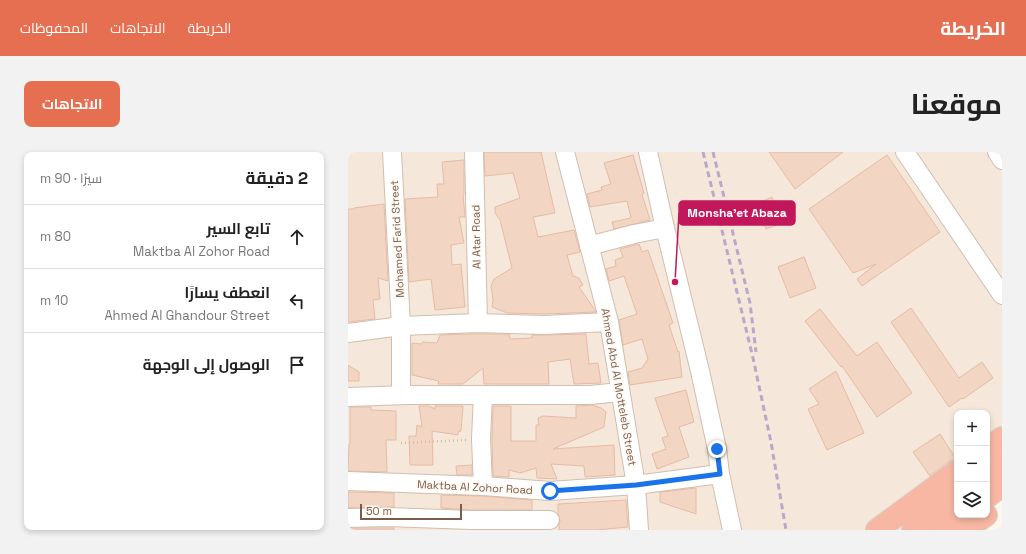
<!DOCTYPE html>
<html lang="ar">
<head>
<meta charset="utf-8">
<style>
  body { margin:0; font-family:"Space Grotesk",Cairo,sans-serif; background:#f2f2f2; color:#222; direction:rtl }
  .controls { position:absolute; right:12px; bottom:12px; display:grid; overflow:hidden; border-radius:8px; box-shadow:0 2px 6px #0003 }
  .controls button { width:36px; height:36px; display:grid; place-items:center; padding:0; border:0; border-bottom:1px solid #e0e0e0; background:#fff; color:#222; font:20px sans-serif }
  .scale { position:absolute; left:12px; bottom:10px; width:102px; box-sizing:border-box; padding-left:4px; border:2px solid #7a5c4d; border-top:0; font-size:11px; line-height:14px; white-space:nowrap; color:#7a5c4d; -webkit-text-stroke:3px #fffaf3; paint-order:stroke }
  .stop { position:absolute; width:12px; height:12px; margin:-9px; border:3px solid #1a73e8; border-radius:50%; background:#fff }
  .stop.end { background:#1a73e8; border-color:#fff; box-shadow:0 1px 4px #0008 }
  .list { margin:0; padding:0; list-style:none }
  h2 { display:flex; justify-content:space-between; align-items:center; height:52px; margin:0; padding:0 16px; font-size:17px }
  h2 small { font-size:13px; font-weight:400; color:#767676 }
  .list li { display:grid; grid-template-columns:26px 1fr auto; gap:12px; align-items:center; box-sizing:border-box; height:64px; padding:0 16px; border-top:1px solid #e0e0e0 }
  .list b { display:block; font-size:15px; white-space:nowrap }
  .list p { margin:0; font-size:13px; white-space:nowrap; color:#767676 }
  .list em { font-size:13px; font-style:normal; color:#767676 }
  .icon { flex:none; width:22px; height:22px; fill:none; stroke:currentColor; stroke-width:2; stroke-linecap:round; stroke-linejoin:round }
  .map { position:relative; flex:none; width:654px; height:378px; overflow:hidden; direction:ltr; border-radius:8px }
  header { display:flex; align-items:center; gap:24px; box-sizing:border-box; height:56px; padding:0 20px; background:#e76f51; color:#fff }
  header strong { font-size:19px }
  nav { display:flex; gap:22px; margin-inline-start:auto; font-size:14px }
  .intro { display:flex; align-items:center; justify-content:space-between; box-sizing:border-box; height:96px; padding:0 24px }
  h1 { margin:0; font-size:28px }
  .button { padding:10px 18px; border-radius:8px; background:#e76f51; color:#fff; font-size:14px; font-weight:700 }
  main { display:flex; gap:24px; padding:0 24px }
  aside { flex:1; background:#fff; border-radius:8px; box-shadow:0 2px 6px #0003 }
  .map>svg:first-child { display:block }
  .residential { fill:#f5e8da }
  .building { fill:#f3d5c3; stroke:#e6bba3 }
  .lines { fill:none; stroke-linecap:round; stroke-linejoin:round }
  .minor-casing { stroke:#d1beb0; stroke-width:20 }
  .highway-casing { stroke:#dad1cd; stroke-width:24 }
  .path { stroke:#d9b8a5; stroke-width:2.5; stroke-dasharray:1 3; stroke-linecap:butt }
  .minor { stroke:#fff; stroke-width:18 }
  .highway { stroke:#f7b7a3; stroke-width:22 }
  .rail { stroke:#b9a8c9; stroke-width:3; stroke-dasharray:6 4; stroke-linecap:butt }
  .route { stroke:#1a73e8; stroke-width:5 }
  .labels { text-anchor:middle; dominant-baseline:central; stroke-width:3.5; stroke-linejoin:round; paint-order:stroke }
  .street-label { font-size:11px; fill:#7a5c4d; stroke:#fffaf3 }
  .leader { fill:none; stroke:#c2185b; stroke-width:1.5 }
  .callout-dot { fill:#c2185b; stroke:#fffaf3; stroke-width:1.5 }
  .callout { fill:#c2185b; stroke:#c2185b; stroke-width:1.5 }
  .callout-label { font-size:12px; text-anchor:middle; font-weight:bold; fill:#fff }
</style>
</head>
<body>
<header>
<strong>الخريطة</strong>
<nav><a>الخريطة</a><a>الاتجاهات</a><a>المحفوظات</a></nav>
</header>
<div class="intro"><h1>موقعنا</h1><a class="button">الاتجاهات</a></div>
<main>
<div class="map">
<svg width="654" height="378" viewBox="0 0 654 378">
  <rect width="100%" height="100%" fill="#fdf6ec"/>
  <path class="residential" d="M0,0H654V321L639,332V261H609V355L578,378H0Z"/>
  <g class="building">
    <path d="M136,0H193L207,61L185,65L190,85L226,78L232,100L219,103L225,124L231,126L235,133L231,135L247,158L248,160L196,162L159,161L144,155L145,148L143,134L146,127L164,116L152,68L147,61V55L172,46L165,21L137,24Z"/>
    <path d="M421,0H495L447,37Z"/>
    <path d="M285,3L296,41L294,42L302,68L266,77L264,70L283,66L279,49L242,55L239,42L254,38L253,35L263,32L256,11Z"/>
    <path d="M539,3L592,80L514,134L509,127L528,112L505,121L461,57Z"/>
    <path d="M116,8V42L115,43L117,65H111L116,91L103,93L104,113L113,112L117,155L87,158L83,127L61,130L57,47L90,45L89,32H96L94,10Z"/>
    <path d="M424,45L429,59L437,56L442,68L418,77L408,52Z"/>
    <path d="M36,52L40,129L30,126L32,147L25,148L27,167L0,170V57H6V56Z"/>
    <path d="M291,92L294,100L300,98L325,171L321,173L330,200L331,199L334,225L282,233L280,220L294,216L300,207L294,187L275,193L271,168L289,162L276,124L261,129L258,117L268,114L267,108L275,105L272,97Z"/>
    <path d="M456,105L468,136L442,146L430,115Z"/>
    <path d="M563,156L611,226L634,210L645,226L615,247L614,246L601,255L543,170Z"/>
    <path d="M472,157L509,204L529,190L564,241L529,265L494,214L493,215L457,169Z"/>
    <path d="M117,182L118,183L119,182H161L162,187L184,186V183H196L238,182L241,212L250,211L253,231L226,232L222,207L200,210L201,232H136L135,216L115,232H90L91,229L64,223V191L73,192L75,190L89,191L92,183Z"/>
    <path d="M0,213L11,220V229H0Z"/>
    <path d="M488,219L516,281L479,298L460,257L471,252L461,237Z"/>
    <path d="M338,238L346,270L331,275L341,305L309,317L304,302L318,297L314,286L320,284L307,246Z"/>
    <path d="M244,253L253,256L258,260L256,275L205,297L266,293L267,323L237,325L236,314L203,312L209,327L189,326L188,316L172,321L161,318V325L145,324L144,287L145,254H163V289H188V273H191L190,266L195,264L228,266V254Z"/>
    <path d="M71,254H81L87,257V254H115L113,279L110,280V283L84,279L85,313H62L61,284H68L69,273L74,275Z"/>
    <path d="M2,255H23V258L48,259V288H38L39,320L0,319L1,292H2Z"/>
    <path d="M592,282L608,307L602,309L582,324L565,300Z"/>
    <path d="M124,313V323H109L108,314Z"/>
    <path d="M348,336V362L312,350V340Z"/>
    <path d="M0,340L46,341V355L0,356Z"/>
    <path d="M93,343L134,344L184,348V358H123L93,356Z"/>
    <path d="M278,348L280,375L248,378H211V373L212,368L210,362V352Z"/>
    <rect x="0" y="376" width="46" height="2"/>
  </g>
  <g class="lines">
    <defs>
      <g id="minor">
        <path d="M44,0L53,174V236L56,241L60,243H242L272,240"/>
        <path d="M126,0L130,171"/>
        <path d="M217,0L261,170L288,333L291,378"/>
        <path d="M300,0L317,76L352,219L369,297L372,322L384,378"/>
        <path d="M557,0L654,143"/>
        <path d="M649,0L654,8"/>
        <path d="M241,94L286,82L317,76"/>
        <path d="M0,181L53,174L130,171L196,173L261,170"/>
        <path d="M0,245L60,243"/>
        <path d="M0,329L135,334L202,339L288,333L372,322"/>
        <path d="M135,334L133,287L135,243"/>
        <path d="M0,366L40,365L123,368H202"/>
      </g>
      <g id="highway">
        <path d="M639,297L654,286"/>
        <path d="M639,323L654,312"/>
        <path d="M639,345L654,333"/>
        <path d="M529,378L609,319"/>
        <path d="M565,378L609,345"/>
        <path d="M595,378L615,363"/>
        <path d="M617,378L638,363"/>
      </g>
    </defs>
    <use href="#minor" class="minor-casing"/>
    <use href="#highway" class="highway-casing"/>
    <path class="path" d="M53,291L119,288"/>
    <use href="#minor" class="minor"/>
    <use href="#highway" class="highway"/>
    <g class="rail">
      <path d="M355,0L405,206L423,290L438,378"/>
      <path d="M365,0L402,151L408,200"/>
    </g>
  </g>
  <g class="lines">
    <path class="route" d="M202,339L288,333L372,322L369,297"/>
  </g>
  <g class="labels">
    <g class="street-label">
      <text transform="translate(128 85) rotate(-91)">Al Atar Road</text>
      <text transform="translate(49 87) rotate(-93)">Mohamed Farid Street</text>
      <text transform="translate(271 235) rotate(80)">Ahmed Abd Al Motteleb Street</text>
      <text transform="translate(127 335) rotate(3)">Maktba Al Zohor Road</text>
    </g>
  </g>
  <path class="leader" d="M327 130L331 61"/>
  <circle class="callout-dot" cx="327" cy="130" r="4"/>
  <rect class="callout" x="331" y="49" width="116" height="24" rx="4"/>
  <g class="callout-label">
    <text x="389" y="65">Monsha'et Abaza</text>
  </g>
</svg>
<div class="controls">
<button>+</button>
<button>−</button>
<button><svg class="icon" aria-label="layers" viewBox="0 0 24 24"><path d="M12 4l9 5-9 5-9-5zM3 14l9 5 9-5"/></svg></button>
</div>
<div class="scale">50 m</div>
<div class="stop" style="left:202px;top:339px"></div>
<div class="stop end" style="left:369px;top:297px"></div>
</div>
<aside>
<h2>2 دقيقة<small>سيرًا · 90 m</small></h2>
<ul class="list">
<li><svg class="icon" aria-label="ahead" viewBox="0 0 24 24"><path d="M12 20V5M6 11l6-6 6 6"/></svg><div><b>تابع السير</b><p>Maktba Al Zohor Road</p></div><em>80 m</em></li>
<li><svg class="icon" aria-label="left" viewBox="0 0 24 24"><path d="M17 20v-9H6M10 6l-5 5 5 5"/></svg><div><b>انعطف يسارًا</b><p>Ahmed Al Ghandour Street</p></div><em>10 m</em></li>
<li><svg class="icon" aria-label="arrive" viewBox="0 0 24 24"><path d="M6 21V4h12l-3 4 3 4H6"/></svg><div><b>الوصول إلى الوجهة</b></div></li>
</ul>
</aside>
</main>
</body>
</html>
